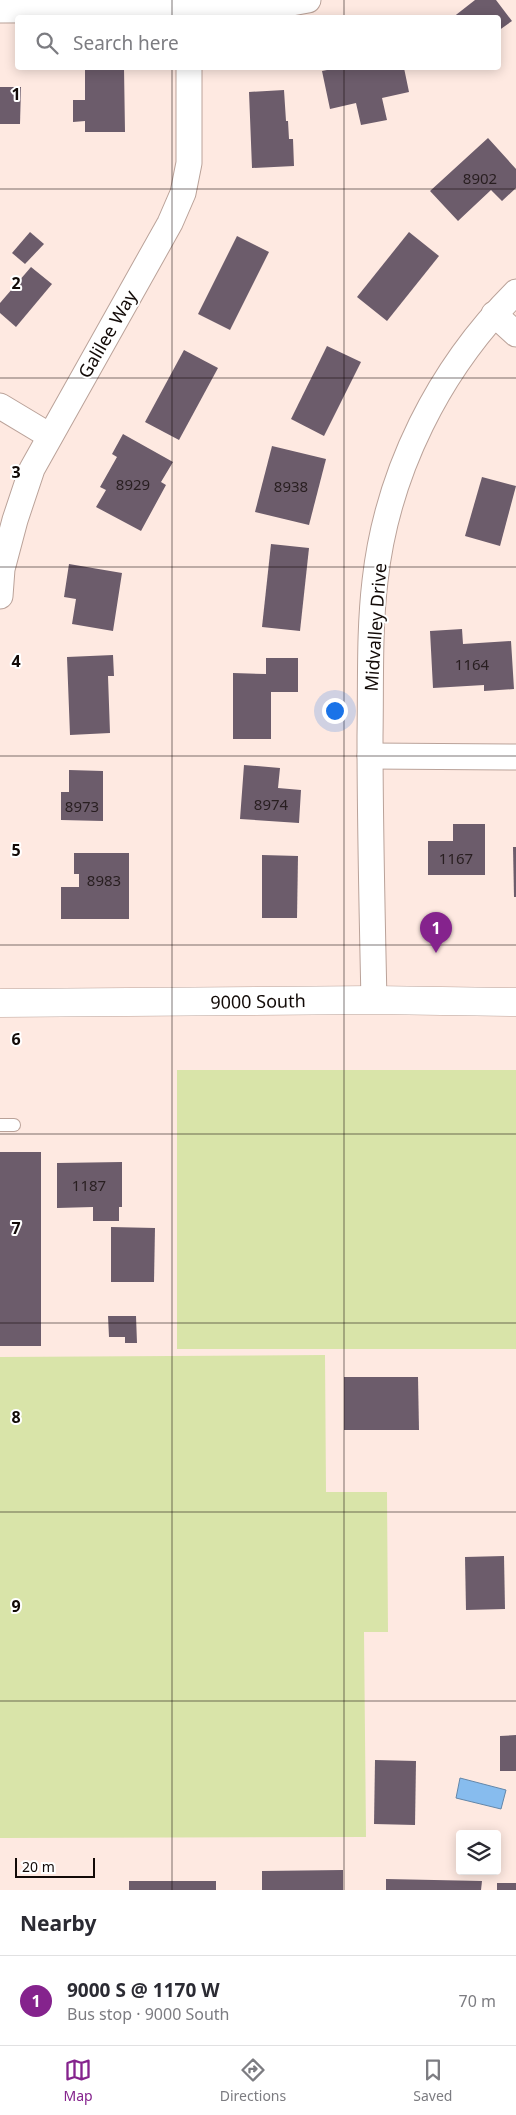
<!DOCTYPE html>
<html lang="en">
<head>
<meta charset="utf-8">
<style>
  body { margin:0; font-family:"Noto Sans",sans-serif; background:#f2f2f3; color:#2b2b33 }
  .controls { position:absolute; right:15px; bottom:15px; display:grid; overflow:hidden; border-radius:5px; box-shadow:0 2px 12px #0003 }
  .controls button { width:45px; height:45px; display:grid; place-items:center; padding:0; border:0; border-bottom:1px solid #e1e1e2; background:#fff; color:#2b2b33; font:25px sans-serif }
  .scale { position:absolute; left:15px; bottom:12px; width:80px; box-sizing:border-box; padding-left:5px; border:2px solid #120a07; border-top:0; font-size:14px; line-height:18px; white-space:nowrap; color:#120a07; -webkit-text-stroke:4px #fff; paint-order:stroke }
  .you { position:absolute; left:334px; top:710px; width:18px; height:18px; margin:-12px; border:4px solid #fff; border-radius:50%; background:#1a73e8; box-shadow:0 0 0 8px #1a73e833 }
  .badge { display:grid; place-items:center; width:32px; height:32px; border-radius:50%; background:#85238d; color:#fff; font-size:16px; font-weight:700 }
  .pin { position:absolute; translate:-50% -41px; filter:drop-shadow(0 1px 2px #0008) }
  .pin::after { content:''; position:absolute; top:26px; width:18px; height:15px; background:inherit; clip-path:polygon(0 0,100% 0,50% 100%) }
  .list { margin:0; padding:0; list-style:none }
  h2 { display:flex; justify-content:space-between; align-items:center; height:65px; margin:0; padding:0 20px; font-size:21px }
  h2 small { font-size:16px; font-weight:400; color:#7c7c81 }
  .list li { display:grid; grid-template-columns:32px 1fr auto; gap:15px; align-items:center; box-sizing:border-box; height:90px; padding:0 20px; border-top:1px solid #e1e1e2 }
  .list b { display:block; font-size:19px; white-space:nowrap }
  .list p { margin:0; font-size:16px; white-space:nowrap; color:#7c7c81 }
  .list em { font-size:16px; font-style:normal; color:#7c7c81 }
  .icon { flex:none; width:28px; height:28px; fill:none; stroke:currentColor; stroke-width:2; stroke-linecap:round; stroke-linejoin:round }
  .map { position:relative; flex:none; width:516px; height:1890px; overflow:hidden }
  .search { position:absolute; background:#fff; box-shadow:0 2px 12px #0003; left:15px; right:15px; top:15px; height:55px; display:flex; align-items:center; gap:12px; box-sizing:border-box; padding:0 18px; border-radius:5px; color:#7c7c81; font-size:19px }
  .sheet { height:155px; background:#fff }
  nav { display:flex; justify-content:space-around; align-items:center; box-sizing:border-box; height:70px; border-top:1px solid #e1e1e2; background:#fff; font-size:14px; color:#7c7c81 }
  nav a { display:grid; justify-items:center; gap:2px }
  nav .on { color:#85238d }
  .map>svg:first-child { display:block }
  .green { fill:#d9e4a9 }
  .water { fill:#87bcee; stroke:#6487a9 }
  .building { fill:#6c5c6b }
  .lines { fill:none; stroke-linecap:round; stroke-linejoin:round }
  .service-casing { stroke:#baa299; stroke-width:14 }
  .minor-casing { stroke:#baa299; stroke-width:27 }
  .primary-casing { stroke:#baa299; stroke-width:29 }
  .service { stroke:#fff; stroke-width:12 }
  .minor { stroke:#fff; stroke-width:25 }
  .primary { stroke:#fff; stroke-width:28 }
  .grid { fill:none; stroke:#120a07; stroke-width:1; stroke-opacity:0.55 }
  .labels { text-anchor:middle; dominant-baseline:central; stroke-width:4; stroke-linejoin:round; paint-order:stroke }
  .number-label { font-size:15px; fill:#281e20 }
  .street-label { font-size:18px; fill:#120a07; stroke:#fff }
  .grid-label { font-size:16px; text-anchor:middle; font-weight:bold; fill:#120a07; stroke:#fff; stroke-width:4; stroke-linejoin:round; paint-order:stroke }
</style>
</head>
<body>
<div class="map">
<svg width="516" height="1890" viewBox="0 0 516 1890">
  <rect width="100%" height="100%" fill="#fee9e1"/>
  <g class="green">
    <rect x="177" y="1070" width="339" height="279"/>
    <path d="M325,1355L326,1492H387L388,1632H364L366,1837L0,1838V1357Z"/>
  </g>
  <path class="water" d="M460,1778L506,1790L501,1809L456,1798Z"/>
  <g class="building">
    <path d="M475,0H496L512,21L498,31V18H452Z"/>
    <path d="M85,68H124L125,132H85V121L73,122V100H85Z"/>
    <path d="M337,68H404L409,92L382,98L387,120L361,125L356,103L330,109L322,71Z"/>
    <path d="M0,87H21L20,124H0Z"/>
    <path d="M284,90L286,121H288L289,139H293L294,166L252,168L249,92Z"/>
    <path d="M488,138L516,169V188L502,201L491,190L458,221L430,191Z"/>
    <path d="M30,232L44,244L25,264L12,253Z"/>
    <path d="M409,232L439,256L387,321L357,297Z"/>
    <path d="M237,236L269,252L230,330L198,314Z"/>
    <path d="M31,267L52,284L16,327L0,313V303Z"/>
    <path d="M327,346L361,362L324,436L291,419Z"/>
    <path d="M184,350L218,368L179,440L145,422Z"/>
    <path d="M123,434L173,462L161,482L166,485L141,531L96,507L106,490L100,487L117,457L112,454Z"/>
    <path d="M272,446L326,459L309,525L255,512Z"/>
    <path d="M482,477L516,486L500,546L465,536Z"/>
    <path d="M271,544L309,548L300,631L262,627Z"/>
    <path d="M69,564L122,573L113,631L72,624L76,599L64,597Z"/>
    <path d="M462,629L463,644L511,641L514,689L484,691V685L433,688L430,631Z"/>
    <path d="M113,655L114,676H108L110,733L70,735L67,657Z"/>
    <path d="M266,658H298V692H271V739H233V673L266,674Z"/>
    <path d="M244,765L280,768L278,788L301,790L299,823L240,819Z"/>
    <path d="M69,770L103,771V821L61,820V792H69Z"/>
    <path d="M453,824H485V875H428V841H453Z"/>
    <path d="M513,847H516V897H514Z"/>
    <path d="M74,853H129V919H61V887H79V874H74Z"/>
    <path d="M262,855L298,856L297,918H262Z"/>
    <rect x="0" y="1152" width="41" height="194"/>
    <path d="M122,1162V1207H119V1221H93V1207L57,1208V1163Z"/>
    <path d="M111,1227L155,1228L154,1282H111Z"/>
    <path d="M108,1316H136L137,1343H125V1337H109Z"/>
    <path d="M344,1377H418L419,1430H344Z"/>
    <path d="M504,1556L505,1609L466,1610L465,1557Z"/>
    <path d="M516,1735V1771H500V1736Z"/>
    <path d="M375,1760L416,1761L415,1825L374,1824Z"/>
    <path d="M343,1870V1890H262V1871Z"/>
    <path d="M386,1879L482,1881L481,1890H386Z"/>
    <rect x="129" y="1881" width="87" height="9"/>
    <rect x="497" y="1883" width="19" height="7"/>
  </g>
  <g class="lines">
    <defs>
      <path id="service" d="M0,1125H14"/>
      <g id="minor">
        <path d="M0,10L259,9L308,0"/>
        <path d="M494,314L516,334"/>
        <path d="M0,406L50,436"/>
        <path d="M0,596L2,569L15,520L32,469L170,223L183,193L189,163V68"/>
        <path d="M370,756L516,757"/>
        <path d="M374,1000C372,912 370,824 370,736C371,684 369,632 375,581C387,472 439,369 516,292"/>
      </g>
      <path id="primary" d="M0,1003L374,1000L516,1002"/>
    </defs>
    <use href="#service" class="service-casing"/>
    <use href="#minor" class="minor-casing"/>
    <use href="#primary" class="primary-casing"/>
    <use href="#service" class="service"/>
    <use href="#minor" class="minor"/>
    <use href="#primary" class="primary"/>
  </g>
  <path class="grid" d="M172,0V18M344,0V18M172,68V1890M344,68V1890M0,189H516M0,378H516M0,567H516M0,756H516M0,945H516M0,1134H516M0,1323H516M0,1512H516M0,1701H516"/>
  <g class="labels">
    <g class="number-label">
      <text x="480" y="178">8902</text>
      <text x="133" y="484">8929</text>
      <text x="291" y="486">8938</text>
      <text x="472" y="664">1164</text>
      <text x="271" y="804">8974</text>
      <text x="82" y="806">8973</text>
      <text x="456" y="858">1167</text>
      <text x="104" y="880">8983</text>
      <text x="89" y="1185">1187</text>
    </g>
    <g class="street-label">
      <text transform="translate(107 334) rotate(-60)">Galilee Way</text>
      <text transform="translate(375 627) rotate(-86)">Midvalley Drive</text>
      <text transform="translate(258 1001) rotate(-1)">9000 South</text>
    </g>
  </g>
  <g class="grid-label">
    <text x="16" y="100">1</text>
    <text x="16" y="289">2</text>
    <text x="16" y="478">3</text>
    <text x="16" y="667">4</text>
    <text x="16" y="856">5</text>
    <text x="16" y="1045">6</text>
    <text x="16" y="1234">7</text>
    <text x="16" y="1423">8</text>
    <text x="16" y="1612">9</text>
  </g>
</svg>
<div class="controls">
<button><svg class="icon" aria-label="layers" viewBox="0 0 24 24"><path d="M12 4l9 5-9 5-9-5zM3 14l9 5 9-5"/></svg></button>
</div>
<div class="scale">20 m</div>
<div class="you"></div>
<div class="pin badge" style="left:436px;top:953px">1</div>
<div class="search"><svg class="icon" aria-label="search" viewBox="0 0 24 24"><circle cx="10" cy="10" r="6"/><path d="M15 15l6 6"/></svg>Search here</div>
</div>
<section class="sheet">
<h2>Nearby<small></small></h2>
<ul class="list">
<li><span class="badge">1</span><div><b>9000 S @ 1170 W</b><p>Bus stop · 9000 South</p></div><em>70 m</em></li>
</ul>
</section>
<nav>
<a class="on"><svg class="icon" aria-label="map" viewBox="0 0 24 24"><path d="M3 6l6-2 6 2 6-2v14l-6 2-6-2-6 2zM9 4v14M15 6v14"/></svg>Map</a>
<a><svg class="icon" aria-label="directions" viewBox="0 0 24 24"><path d="M12 3l9 9-9 9-9-9zM9 14v-3h6M13 9l2 2-2 2"/></svg>Directions</a>
<a><svg class="icon" aria-label="saved" viewBox="0 0 24 24"><path d="M7 4h10v16l-5-4-5 4z"/></svg>Saved</a>
</nav>
</body>
</html>
